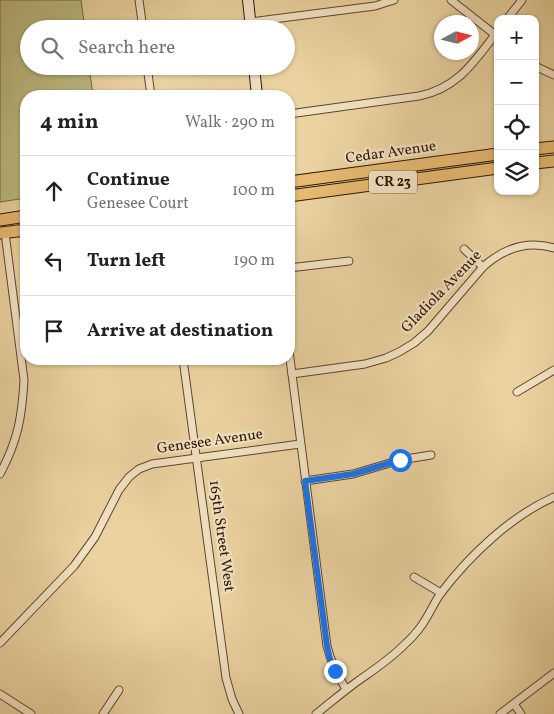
<!DOCTYPE html>
<html lang="en">
<head>
<meta charset="utf-8">
<style>
  body { margin:0; font-family:Vollkorn,serif; background:#f2f2f2; color:#202124 }
  .controls { position:absolute; right:15px; top:15px; display:grid; overflow:hidden; border-radius:10px; box-shadow:0 1px 4px #0004 }
  .controls button { width:45px; height:45px; display:grid; place-items:center; padding:0; border:0; border-bottom:1px solid #e0e0e0; background:#fff; color:#202124; font:25px sans-serif }
  .compass { position:absolute; left:434px; top:15px; width:45px; height:45px; border-radius:50%; background:#fff; box-shadow:0 1px 4px #0004; rotate:83deg }
  .stop { position:absolute; width:15px; height:15px; margin:-11px; border:4px solid #1a73e8; border-radius:50%; background:#fff }
  .stop.end { background:#1a73e8; border-color:#fff; box-shadow:0 1px 5px #0008 }
  .list { margin:0; padding:0; list-style:none }
  h2 { display:flex; justify-content:space-between; align-items:center; height:65px; margin:0; padding:0 20px; font-size:21px }
  h2 small { font-size:16px; font-weight:400; color:#757577 }
  .list li { display:grid; grid-template-columns:32px 1fr auto; gap:15px; align-items:center; box-sizing:border-box; height:70px; padding:0 20px; border-top:1px solid #e0e0e0 }
  .list b { display:block; font-size:19px; white-space:nowrap }
  .list p { margin:0; font-size:16px; white-space:nowrap; color:#757577 }
  .list em { font-size:16px; font-style:normal; color:#757577 }
  .icon { flex:none; width:28px; height:28px; fill:none; stroke:currentColor; stroke-width:2; stroke-linecap:round; stroke-linejoin:round }
  .map { position:relative; flex:none; width:554px; height:714px; overflow:hidden }
  .search { position:absolute; background:#fff; box-shadow:0 1px 4px #0004; left:20px; top:20px; width:275px; height:55px; display:flex; align-items:center; gap:12px; box-sizing:border-box; padding:0 18px; border-radius:28px; color:#757577; font-size:19px }
  .panel { position:absolute; background:#fff; box-shadow:0 1px 4px #0004; left:20px; top:90px; width:275px; height:275px; border-radius:20px }
  .map>svg:first-child { display:block }
  .green { fill:#bcbb81; stroke:#756843 }
  .lines { fill:none; stroke-linecap:round; stroke-linejoin:round }
  .street-casing { stroke:#5d452c; stroke-width:9 }
  .secondary-casing { stroke:#2e1605; stroke-width:12 }
  .primary-casing { stroke:#2e1605; stroke-width:13 }
  .street { stroke:#f2e2c2; stroke-width:7 }
  .secondary { stroke:#f2e2c2; stroke-width:10 }
  .primary { stroke:#e6ba70; stroke-width:11 }
  .route { stroke:#1a73e8; stroke-width:6 }
  .labels { text-anchor:middle; dominant-baseline:central; stroke-width:4.5; stroke-linejoin:round; paint-order:stroke }
  .shield { fill:#f2e2c2; stroke:#69533e; stroke-width:1 }
  .shield-label { font-size:14px; font-weight:bold; fill:#2e1605 }
  .street-label { font-size:15px; fill:#2e1605; stroke:#f2e2c2 }
</style>
</head>
<body>
<div class="map">
<svg width="554" height="714" viewBox="0 0 554 714">
  <rect width="100%" height="100%" fill="#ebd3a1"/>
  <filter id="stains"><feTurbulence type="fractalNoise" baseFrequency=".004" numOctaves="4"/><feColorMatrix values="0 0 0 0 .2 0 0 0 0 .09 0 0 0 0 .02 0 0 0 .5 -.17"/></filter>
  <radialGradient id="worn" r=".72"><stop offset=".6" stop-color="#630" stop-opacity="0"/><stop offset="1" stop-color="#630" stop-opacity=".3"/></radialGradient>
  <g class="green">
    <path d="M0,0H81L85,29H29V66H89L93,96H26V198L0,202Z"/>
    <path d="M498,159V163L392,177L391,176L426,169Z"/>
  </g>
  <g class="lines">
    <defs>
      <g id="street">
        <path d="M139,0L143,29"/>
        <path d="M451,0L498,37"/>
        <path d="M507,19L522,0"/>
        <path d="M250,22L375,6L394,0"/>
        <path d="M147,66L151,96"/>
        <path d="M535,66L554,75"/>
        <path d="M289,114L419,96C459,88 475,60 498,31"/>
        <path d="M464,249L483,267"/>
        <path d="M289,268L349,261"/>
        <path d="M289,351L327,646C331,662 337,675 346,689"/>
        <path d="M183,359L226,678L232,699L239,714"/>
        <path d="M292,374L365,364L386,358L399,352L414,343L428,331L483,267C504,248 527,240 554,248"/>
        <path d="M517,392L554,370"/>
        <path d="M0,474C18,440 22,417 24,380L5,233"/>
        <path d="M305,481L353,474L400,460L431,455"/>
        <path d="M414,577L441,593"/>
        <path d="M0,643L74,566L95,537L119,490L129,477L139,469L152,464L300,444"/>
        <path d="M0,694L31,714"/>
        <path d="M514,704L521,714"/>
        <path d="M103,714L119,690"/>
        <path d="M316,714C330,703 344,691 358,681C375,669 392,658 406,643C411,639 415,634 419,629C428,618 433,604 441,593C469,556 511,516 554,497"/>
        <path d="M500,714L554,673"/>
      </g>
      <g id="secondary">
        <path d="M248,0L251,29"/>
        <path d="M254,66L257,96"/>
      </g>
      <g id="primary">
        <path d="M535,149L554,147"/>
        <path d="M535,163L554,161"/>
        <path d="M289,182L498,154"/>
        <path d="M289,196L498,168"/>
        <path d="M0,220L26,216"/>
        <path d="M0,233L26,230"/>
      </g>
    </defs>
    <use href="#street" class="street-casing"/>
    <use href="#secondary" class="secondary-casing"/>
    <use href="#primary" class="primary-casing"/>
    <use href="#street" class="street"/>
    <use href="#secondary" class="secondary"/>
    <use href="#primary" class="primary"/>
  </g>
  <g class="lines">
    <path class="route" d="M335,671L330,659L327,646L305,481L353,474L400,460"/>
  </g>
  <g class="labels">
    <rect class="shield" x="369" y="170.5" width="48" height="23" rx="4"/>
    <g class="shield-label">
      <text x="393" y="182">CR 23</text>
    </g>
    <g class="street-label">
      <text transform="translate(391 153) rotate(-8)">Cedar Avenue</text>
      <text transform="translate(442 292) rotate(-46)">Gladiola Avenue</text>
      <text transform="translate(210 442) rotate(-8)">Genesee Avenue</text>
      <text transform="translate(221 536) rotate(82)">165th Street West</text>
    </g>
  </g>
  <rect width="100%" height="100%" filter="url(#stains)"/>
  <rect width="100%" height="100%" fill="url(#worn)"/>
</svg>
<div class="controls">
<button>+</button>
<button>−</button>
<button><svg class="icon" aria-label="locate" viewBox="0 0 24 24"><circle cx="12" cy="12" r="6"/><path d="M12 2v4M12 18v4M2 12h4M18 12h4"/></svg></button>
<button><svg class="icon" aria-label="layers" viewBox="0 0 24 24"><path d="M12 4l9 5-9 5-9-5zM3 14l9 5 9-5"/></svg></button>
</div>
<svg class="compass" viewBox="-18 -18 36 36"><path d="M0-13l5 13h-10z" fill="#e53935"/><path d="M0 13l5-13h-10z" fill="#757577"/></svg>
<div class="stop" style="left:400px;top:460px"></div>
<div class="stop end" style="left:335px;top:671px"></div>
<div class="search"><svg class="icon" aria-label="search" viewBox="0 0 24 24"><circle cx="10" cy="10" r="6"/><path d="M15 15l6 6"/></svg>Search here</div>
<section class="panel">
<h2>4 min<small>Walk · 290 m</small></h2>
<ul class="list">
<li><svg class="icon" aria-label="ahead" viewBox="0 0 24 24"><path d="M12 20V5M6 11l6-6 6 6"/></svg><div><b>Continue</b><p>Genesee Court</p></div><em>100 m</em></li>
<li><svg class="icon" aria-label="left" viewBox="0 0 24 24"><path d="M17 20v-9H6M10 6l-5 5 5 5"/></svg><div><b>Turn left</b></div><em>190 m</em></li>
<li><svg class="icon" aria-label="arrive" viewBox="0 0 24 24"><path d="M6 21V4h12l-3 4 3 4H6"/></svg><div><b>Arrive at destination</b></div></li>
</ul>
</section>
</div>
</body>
</html>
